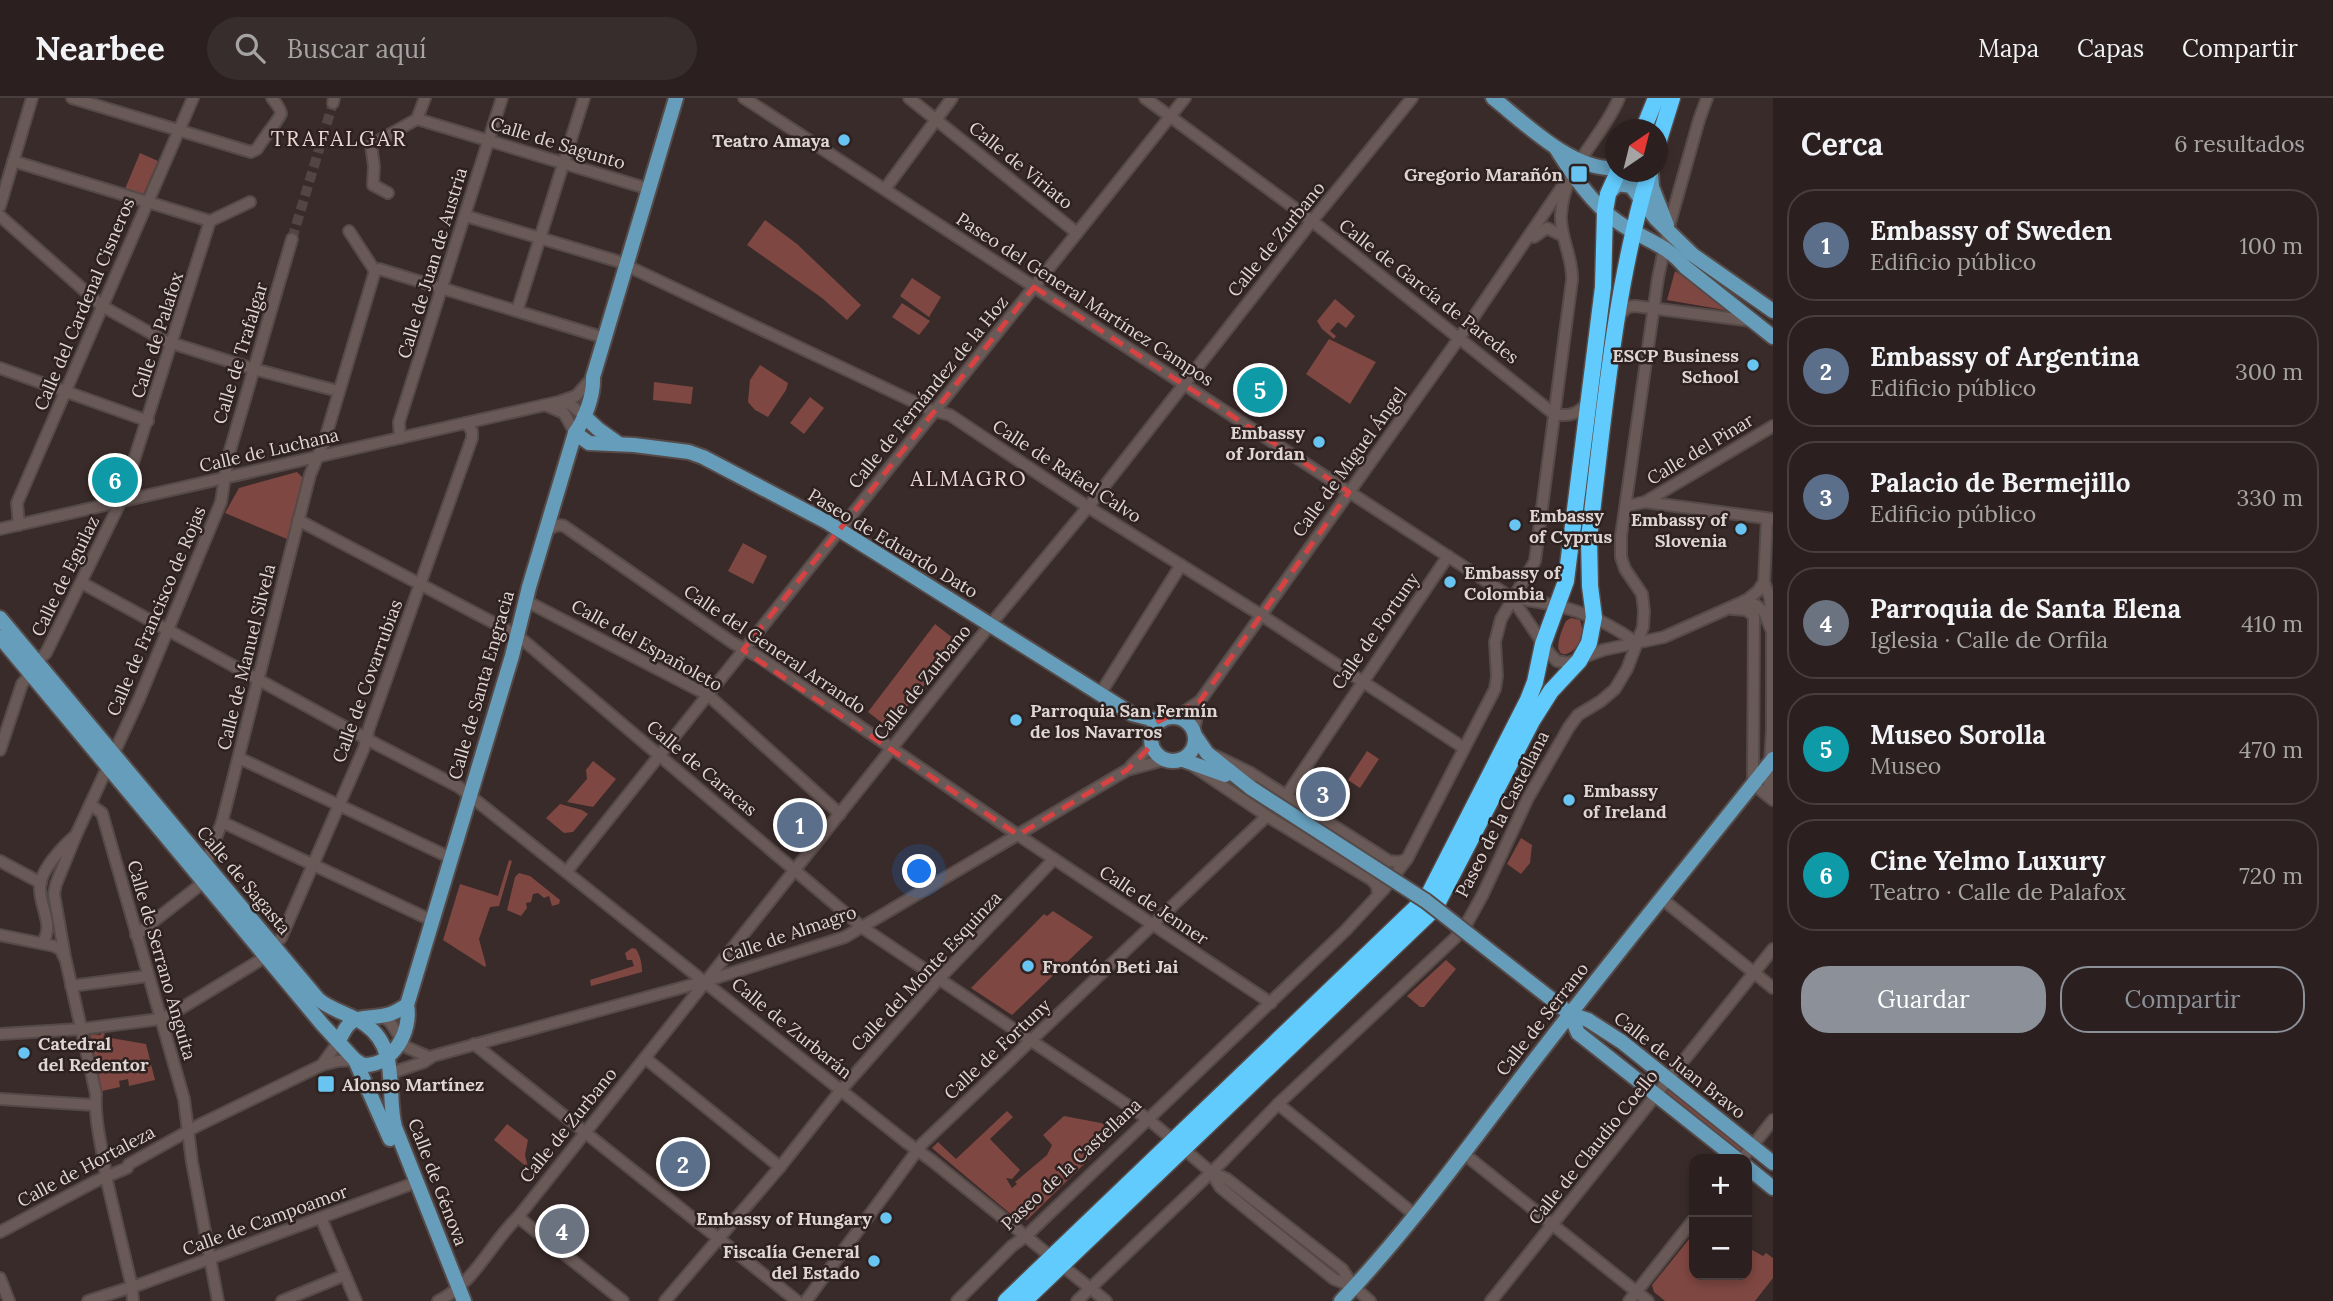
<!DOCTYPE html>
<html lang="es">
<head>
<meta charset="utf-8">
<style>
  body { margin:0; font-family:Lora,serif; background:#372d2c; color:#f1f3f6 }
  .controls { position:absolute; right:21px; bottom:21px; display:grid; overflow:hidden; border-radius:14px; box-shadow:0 4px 10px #0003 }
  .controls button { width:63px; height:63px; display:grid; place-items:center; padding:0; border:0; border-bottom:2px solid #473e3d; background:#2b201f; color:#f1f3f6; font:35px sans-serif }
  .compass { position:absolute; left:1605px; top:21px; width:63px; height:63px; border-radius:50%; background:#2b201f; box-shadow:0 4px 10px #0003; rotate:35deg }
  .you { position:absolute; left:920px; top:774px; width:24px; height:24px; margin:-18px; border:5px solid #fff; border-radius:50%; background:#1a73e8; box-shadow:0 0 0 10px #1a73e833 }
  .badge { display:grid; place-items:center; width:46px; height:46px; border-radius:50%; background:#8c9099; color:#fff; font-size:23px; font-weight:700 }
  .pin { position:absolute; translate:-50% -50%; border:4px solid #fff; box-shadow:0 2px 7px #0006 }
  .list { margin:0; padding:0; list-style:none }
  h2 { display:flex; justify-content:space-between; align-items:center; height:91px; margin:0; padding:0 28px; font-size:30px }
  h2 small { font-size:23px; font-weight:400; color:#a6a3a4 }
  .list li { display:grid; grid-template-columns:46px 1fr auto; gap:21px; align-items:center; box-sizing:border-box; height:112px; margin:0 14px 14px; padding:0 14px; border:2px solid #473e3d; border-radius:28px }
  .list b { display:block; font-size:26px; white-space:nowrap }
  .list p { margin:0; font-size:23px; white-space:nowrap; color:#a6a3a4 }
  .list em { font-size:23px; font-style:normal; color:#a6a3a4 }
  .actions { display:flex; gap:14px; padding:21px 28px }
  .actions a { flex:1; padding:16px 0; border:2px solid #8c9099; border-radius:28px; text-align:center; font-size:24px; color:#8c9099 }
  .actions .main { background:#8c9099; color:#fff }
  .icon { flex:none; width:38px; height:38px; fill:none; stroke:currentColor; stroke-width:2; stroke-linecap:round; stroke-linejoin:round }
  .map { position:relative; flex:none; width:1773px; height:1203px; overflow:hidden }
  header { display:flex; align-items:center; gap:42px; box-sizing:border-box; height:98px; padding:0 35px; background:#2b201f; border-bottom:2px solid #473e3d }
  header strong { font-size:33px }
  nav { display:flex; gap:38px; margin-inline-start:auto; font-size:24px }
  .search { width:490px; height:63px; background:#372d2c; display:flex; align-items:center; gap:18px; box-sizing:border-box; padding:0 24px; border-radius:38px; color:#a6a3a4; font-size:26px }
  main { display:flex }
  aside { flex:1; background:#2b201f }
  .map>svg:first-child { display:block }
  .green { fill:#7f4741 }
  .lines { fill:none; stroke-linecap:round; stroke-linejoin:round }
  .minor-tunnel { stroke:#524543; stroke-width:10; stroke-dasharray:10 5; stroke-linecap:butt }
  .minor-casing { stroke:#554a48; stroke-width:14 }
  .major-casing { stroke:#554a48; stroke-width:18 }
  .highway-casing { stroke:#554a48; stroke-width:19 }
  .minor { stroke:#695957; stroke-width:10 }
  .major { stroke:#659dbb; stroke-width:14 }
  .highway { stroke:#62cbfd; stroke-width:16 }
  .major-bridge-casing { stroke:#554a48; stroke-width:18; stroke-linecap:butt }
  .major-bridge { stroke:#659dbb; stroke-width:14 }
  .marked { fill:none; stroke:#d74242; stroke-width:5; stroke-dasharray:14 9; stroke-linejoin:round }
  .poi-dot { fill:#68c4f0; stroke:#2e211f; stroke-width:2.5 }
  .labels { text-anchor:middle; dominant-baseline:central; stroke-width:5; stroke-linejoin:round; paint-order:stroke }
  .poi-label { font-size:18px; font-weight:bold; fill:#dfd6d4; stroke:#2e211f; text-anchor:end }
  .street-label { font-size:18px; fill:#dfd6d4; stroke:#2e211f }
  .quarter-label { font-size:21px; letter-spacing:2px; fill:#ead7d4; stroke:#2e211f }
</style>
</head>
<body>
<header>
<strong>Nearbee</strong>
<div class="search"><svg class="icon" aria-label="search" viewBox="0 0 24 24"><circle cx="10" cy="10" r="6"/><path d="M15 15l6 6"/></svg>Buscar aquí</div>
<nav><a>Mapa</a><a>Capas</a><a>Compartir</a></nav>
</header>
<main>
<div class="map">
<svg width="1773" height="1203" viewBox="0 0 1773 1203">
  <rect width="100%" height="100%" fill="#392b29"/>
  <g class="green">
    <path d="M140,55L158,63L143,97L125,91Z"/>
    <path d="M765,122L797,146L861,207L847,222L822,200L747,147Z"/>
    <path d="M1675,173L1736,214L1667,202Z"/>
    <path d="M912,180L941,199L929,219L900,198Z"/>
    <path d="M1335,201L1355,218L1346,230L1338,224L1330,233L1336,238L1334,241L1322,231L1317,223Z"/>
    <path d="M902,205L930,223L919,237L892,219Z"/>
    <path d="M1329,241L1376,264L1350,306L1306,276Z"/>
    <path d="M760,267L788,285L786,292L768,319L755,312L748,304L750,282Z"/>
    <path d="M654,284L693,289L691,306L653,302Z"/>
    <path d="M810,299L824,310L804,336L790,325Z"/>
    <path d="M297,374L303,380L287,441L225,415L239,390Z"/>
    <path d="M743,445L767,458L753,486L728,473Z"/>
    <path d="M1571,520L1580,522C1593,554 1539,579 1566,523Z"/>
    <path d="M935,526L958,544L890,631L868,614Z"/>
    <path d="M1367,653L1379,661L1360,690L1348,682Z"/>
    <path d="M593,663L616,681L593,709L567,704L587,681L586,672Z"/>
    <path d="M560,706L582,712L588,716L573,734L564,735L546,720Z"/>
    <path d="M1521,740L1532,747L1530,765L1521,776L1507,766Z"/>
    <path d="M509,762L512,763L499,808L490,809L479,841L486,867L485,869L443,842L460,786L498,798Z"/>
    <path d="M519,775L530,778L560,802L559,806L552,808L549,798L544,800L538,795L533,796L531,804L526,805L527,810L521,818L507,812L515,779Z"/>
    <path d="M1053,813L1093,839L1012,917L971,890L1044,816L1047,818Z"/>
    <path d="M632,850L636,851C641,859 642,867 642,874L591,888L590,882L634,868L632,862H627L625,855Z"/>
    <path d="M1446,862L1456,871L1424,909H1420L1407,898Z"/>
    <path d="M101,934H104L105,939L146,946L155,982L129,988L128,981L119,983L120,989L102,993L90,936L101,937Z"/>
    <path d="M1671,988L1747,1048L1739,1058L1664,997Z"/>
    <path d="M1007,1013L1013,1019L990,1041L1020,1072L1012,1081L1006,1080L1012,1090L1017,1086L1015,1084L1047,1057L1052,1047L1043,1037L1064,1018L1122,1029L1027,1122L1013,1118L932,1050L938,1044L956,1061Z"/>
    <path d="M507,1026L528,1042L525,1057L528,1070L494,1042Z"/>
    <path d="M1694,1135V1177H1747V1146L1752,1152L1763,1158L1766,1155L1773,1160V1180L1755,1203H1665L1654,1194L1652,1187Z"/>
  </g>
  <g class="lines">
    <path class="minor-tunnel" d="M292,141L333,5"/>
    <defs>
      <g id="minor">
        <path d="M72,0L251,54L257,51C261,44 281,18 281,16C281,11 275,4 272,0"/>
        <path d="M744,0L1512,500L1550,556L1557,563L1568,565L1603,552L1664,539L1747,502L1758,493L1764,484"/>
        <path d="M909,0L1077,135"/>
        <path d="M1145,0L1312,123L1554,316C1570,319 1578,316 1588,304"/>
        <path d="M333,5L334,0"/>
        <path d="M417,21L649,91"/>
        <path d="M417,21L425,0"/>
        <path d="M13,63L210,123"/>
        <path d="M885,91L952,0"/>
        <path d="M388,95L373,87L374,68L371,47L417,21"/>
        <path d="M0,108L32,0"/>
        <path d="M0,118L102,208L165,243L254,271L338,293"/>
        <path d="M466,118L617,163L931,312L950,317L1088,409L1261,517L1464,650"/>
        <path d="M210,123L250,104"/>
        <path d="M349,133L375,173"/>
        <path d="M1534,139L1547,130L1563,138"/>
        <path d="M375,173L379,171L605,240"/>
        <path d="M517,213L584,0"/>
        <path d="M1619,218L1627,209L1635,208L1752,223"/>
        <path d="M0,270L148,323"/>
        <path d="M561,303L576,298L593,279"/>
        <path d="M545,307L564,315L575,335"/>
        <path d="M400,340L399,324L502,0"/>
        <path d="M1645,404L1773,328"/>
        <path d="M1627,408L1645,404L1773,421"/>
        <path d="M1767,421L1764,484L1770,500L1771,525"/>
        <path d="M298,422L517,537L863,830L1148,1021L1211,1074L1220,1089L1274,1133L1334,1181L1354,1189"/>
        <path d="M19,427L17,405L193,0"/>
        <path d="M0,431L558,304L570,306L584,318"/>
        <path d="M546,432L558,427L564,428L733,545L759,559L1018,737L1271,905"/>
        <path d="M82,485L376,646L459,689L906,1044L931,1062L1106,1203"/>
        <path d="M1512,500C1562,506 1595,515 1637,545"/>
        <path d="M526,503L708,597L840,716"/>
        <path d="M1744,503L1756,507L1764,514L1772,534V632L1768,698"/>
        <path d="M1732,511L1746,512L1754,518L1753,686L1773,702"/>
        <path d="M36,564L46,555L121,403L210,123"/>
        <path d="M1100,596L1181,467"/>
        <path d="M1176,619L1200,603L1460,239L1564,86"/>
        <path d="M1194,633L1200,603"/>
        <path d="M0,652L22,586L31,575"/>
        <path d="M1216,658L1249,674L1389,763L1399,764L1407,761"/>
        <path d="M239,660L451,760"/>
        <path d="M1131,668L1151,648"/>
        <path d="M1193,668L1267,718L1372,782L1377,788L1378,797"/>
        <path d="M1286,698L1448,458"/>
        <path d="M91,707L102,715L184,1001L192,1064L218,1203"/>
        <path d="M222,724L433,823"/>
        <path d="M0,763L41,785"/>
        <path d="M206,766L222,724L310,377L325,341L375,173"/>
        <path d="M567,773L1185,0"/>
        <path d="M1662,801L1773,890"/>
        <path d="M0,837L54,848L61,852L64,859"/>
        <path d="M136,837L204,784"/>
        <path d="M42,845C55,828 40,810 40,791C39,773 63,748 76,737"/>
        <path d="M273,847L281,840L364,650L369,630L472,340V333L466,325"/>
        <path d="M71,888L148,878"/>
        <path d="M382,918L390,924L406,949L429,959"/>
        <path d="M0,936L81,931L160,921L170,917L267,858"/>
        <path d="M474,946L797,1203"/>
        <path d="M645,960L780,1069"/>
        <path d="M322,967L339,943"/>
        <path d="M391,975L424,964L433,958L706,883L845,839L1127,672L1164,662"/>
        <path d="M0,1001L94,1007"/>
        <path d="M1278,1006L1415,1117"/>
        <path d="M1463,1055L1648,1203"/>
        <path d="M1742,1061L1773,1022"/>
        <path d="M1211,1074L1227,1081L1342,1171L1354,1189L1370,1203"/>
        <path d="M518,1119L623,1203"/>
        <path d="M321,1120L356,1203"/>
        <path d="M0,1134L96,1083L127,1070L129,1066L199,1027L322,967L338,963L355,962"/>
        <path d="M0,1180L9,1203"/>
        <path d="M88,1203L141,1186L417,1084"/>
        <path d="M133,1203L132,1189L106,1079C103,1051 94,1024 96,996L65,859L54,796L56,786L76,737L139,601L221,404L228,359L292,141"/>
        <path d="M282,1203L345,1177"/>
        <path d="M438,1203C474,1186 490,1146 518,1119L990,527L1088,409L1312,123L1412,0"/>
        <path d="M665,1203L780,1069L841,992L939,881L1054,761"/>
        <path d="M806,1203L922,1046L1267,718"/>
        <path d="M957,1203L1012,1148L1026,1138L1345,833L1384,791L1407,761L1495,591L1497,578L1495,544L1501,521L1535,463L1572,182C1573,159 1560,140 1561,117C1564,67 1601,43 1619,0"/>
        <path d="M1077,1203L1222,1064L1278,1006L1455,840L1467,825L1483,796L1528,700L1569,629L1578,617L1601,603L1615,591L1627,571L1643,529L1644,513L1642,496L1625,471L1621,459V438L1658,180L1668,132L1699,22L1707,0"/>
        <path d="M1491,1203L1773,851"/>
        <path d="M1629,1203L1694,1121"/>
      </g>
      <g id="major">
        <path d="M1493,0C1525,25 1572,73 1616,70"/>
        <path d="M1556,50C1572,76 1592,106 1618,124C1640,140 1667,146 1685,169L1773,239"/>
        <path d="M1651,74L1652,89L1667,127"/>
        <path d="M1608,96L1618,86L1631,88L1656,121L1693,157L1773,213"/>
        <path d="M584,318L598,331L619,346"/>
        <path d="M575,335L589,345L634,347L689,354L703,359L827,424L1132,616L1159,623"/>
        <path d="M0,520L318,901C332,913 351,916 366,927C400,951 386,995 395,1029L464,1203"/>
        <path d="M0,539L322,926L355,962L390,1041"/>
        <circle cx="1173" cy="641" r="22"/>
        <path d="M1196,639L1207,655L1251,690"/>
        <path d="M1183,662L1225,677"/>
        <path d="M1554,903L1570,916L1588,922L1622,944L1773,1065"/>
        <path d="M1570,916L1578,935L1737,1061"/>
        <path d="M339,943C352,913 360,923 386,917C394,916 400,911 407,907"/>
        <path d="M355,962L363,967C393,968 412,933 407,907L512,558L529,489L575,335C585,321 594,297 593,279L676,0"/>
        <path d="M1747,1069L1773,1090"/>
        <path d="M1341,1203C1416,1124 1479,1033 1546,947C1620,851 1697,757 1773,661"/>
      </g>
      <g id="highway">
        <path d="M1643,32L1656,0"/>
        <path d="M1658,45L1672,0"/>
        <path d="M1006,1203L1428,798L1528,602L1535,584L1543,546L1566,483L1603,189L1605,113L1608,96L1618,74"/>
        <path d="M1024,1203L1430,815L1438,804L1532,623L1551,593L1579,563L1589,545L1594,519L1590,488L1589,440C1604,318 1614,192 1649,74"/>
      </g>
    </defs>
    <use href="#minor" class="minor-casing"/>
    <use href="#major" class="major-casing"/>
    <use href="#highway" class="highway-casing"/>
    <use href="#minor" class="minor"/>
    <use href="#major" class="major"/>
    <use href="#highway" class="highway"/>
    <defs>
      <path id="major-bridge" d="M1251,690L1426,803L1554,903"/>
    </defs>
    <use href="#major-bridge" class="major-bridge-casing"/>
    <use href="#major-bridge" class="major-bridge"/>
  </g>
  <path class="marked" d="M1034,189L1349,394L1200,603L1149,628L1151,648L1127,672L1018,737L743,552Z"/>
  <g class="poi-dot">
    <circle cx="844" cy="42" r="7"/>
    <rect x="1570" y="67" width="18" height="18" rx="3.5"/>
    <circle cx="1753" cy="267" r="7"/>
    <circle cx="1319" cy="344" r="7"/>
    <circle cx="1515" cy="427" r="7"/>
    <circle cx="1741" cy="431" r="7"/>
    <circle cx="1450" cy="484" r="7"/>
    <circle cx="1016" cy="622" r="7"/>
    <circle cx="1569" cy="702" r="7"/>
    <circle cx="1028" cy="868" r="7"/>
    <circle cx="24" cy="955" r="7"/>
    <rect x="317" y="977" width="18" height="18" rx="3.5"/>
    <circle cx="886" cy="1120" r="7"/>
    <circle cx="874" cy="1163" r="7"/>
  </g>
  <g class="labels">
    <g class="poi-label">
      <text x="830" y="42">Teatro Amaya</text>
      <text x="1563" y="76">Gregorio Marañón</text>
      <text x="1739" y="257">ESCP Business<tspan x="1739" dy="21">School</tspan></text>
      <text x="1305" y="334">Embassy<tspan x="1305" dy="21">of Jordan</tspan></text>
      <text x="1529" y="417" text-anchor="start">Embassy<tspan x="1529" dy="21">of Cyprus</tspan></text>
      <text x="1727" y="421">Embassy of<tspan x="1727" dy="21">Slovenia</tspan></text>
      <text x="1464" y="474" text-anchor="start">Embassy of<tspan x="1464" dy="21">Colombia</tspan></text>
      <text x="1030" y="612" text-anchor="start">Parroquia San Fermín<tspan x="1030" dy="21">de los Navarros</tspan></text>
      <text x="1583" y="692" text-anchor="start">Embassy<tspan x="1583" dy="21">of Ireland</tspan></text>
      <text x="1042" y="868" text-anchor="start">Frontón Beti Jai</text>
      <text x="38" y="945" text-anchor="start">Catedral<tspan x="38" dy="21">del Redentor</tspan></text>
      <text x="342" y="986" text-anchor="start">Alonso Martínez</text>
      <text x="872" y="1120">Embassy of Hungary</text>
      <text x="860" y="1153">Fiscalía General<tspan x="860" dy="21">del Estado</tspan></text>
    </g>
    <g class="street-label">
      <text transform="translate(558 45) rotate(17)">Calle de Sagunto</text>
      <text transform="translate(1021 67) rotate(39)">Calle de Viriato</text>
      <text transform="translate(1276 141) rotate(-51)">Calle de Zurbano</text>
      <text transform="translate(432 165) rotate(-73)">Calle de Juan de Austria</text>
      <text transform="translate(1429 193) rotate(38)">Calle de García de Paredes</text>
      <text transform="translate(1085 201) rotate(33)">Paseo del General Martínez Campos</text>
      <text transform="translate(84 206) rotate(-67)">Calle del Cardenal Cisneros</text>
      <text transform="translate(157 237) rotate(-72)">Calle de Palafox</text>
      <text transform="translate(240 255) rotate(-73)">Calle de Trafalgar</text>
      <text transform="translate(928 294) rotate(-51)">Calle de Fernández de la Hoz</text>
      <text transform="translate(1700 351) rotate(-31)">Calle del Pinar</text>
      <text transform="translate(269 352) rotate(-13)">Calle de Luchana</text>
      <text transform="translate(1349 364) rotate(-54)">Calle de Miguel Ángel</text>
      <text transform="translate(1067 373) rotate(33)">Calle de Rafael Calvo</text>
      <text transform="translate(893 445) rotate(31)">Paseo de Eduardo Dato</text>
      <text transform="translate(65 478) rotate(-64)">Calle de Eguilaz</text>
      <text transform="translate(156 513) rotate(-67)">Calle de Francisco de Rojas</text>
      <text transform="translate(1375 533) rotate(-55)">Calle de Fortuny</text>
      <text transform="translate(647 547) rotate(29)">Calle del Españoleto</text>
      <text transform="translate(775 551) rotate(34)">Calle del General Arrando</text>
      <text transform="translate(246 559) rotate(-76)">Calle de Manuel Silvela</text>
      <text transform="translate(367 583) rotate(-70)">Calle de Covarrubias</text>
      <text transform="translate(922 584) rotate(-51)">Calle de Zurbano</text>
      <text transform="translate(481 587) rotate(-74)">Calle de Santa Engracia</text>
      <text transform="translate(702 670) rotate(40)">Calle de Caracas</text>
      <text transform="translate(1502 716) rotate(-63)">Paseo de la Castellana</text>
      <text transform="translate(244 782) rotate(50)">Calle de Sagasta</text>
      <text transform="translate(1154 807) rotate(34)">Calle de Jenner</text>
      <text transform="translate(789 836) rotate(-19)">Calle de Almagro</text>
      <text transform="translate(162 862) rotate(74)">Calle de Serrano Anguita</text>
      <text transform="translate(926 873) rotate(-47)">Calle del Monte Esquinza</text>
      <text transform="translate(1542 921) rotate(-52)">Calle de Serrano</text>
      <text transform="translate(792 930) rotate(39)">Calle de Zurbarán</text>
      <text transform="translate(997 951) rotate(-43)">Calle de Fortuny</text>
      <text transform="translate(1680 967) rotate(38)">Calle de Juan Bravo</text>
      <text transform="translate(568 1027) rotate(-51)">Calle de Zurbano</text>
      <text transform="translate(1593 1049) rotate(-51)">Calle de Claudio Coello</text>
      <text transform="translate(1071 1066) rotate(-43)">Paseo de la Castellana</text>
      <text transform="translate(86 1068) rotate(-28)">Calle de Hortaleza</text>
      <text transform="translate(438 1084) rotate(69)">Calle de Génova</text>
      <text transform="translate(265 1122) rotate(-20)">Calle de Campoamor</text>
    </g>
    <g class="quarter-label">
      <text x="339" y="40">TRAFALGAR</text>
      <text x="969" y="380">ALMAGRO</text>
    </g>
  </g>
</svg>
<div class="controls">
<button>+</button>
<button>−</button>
</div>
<svg class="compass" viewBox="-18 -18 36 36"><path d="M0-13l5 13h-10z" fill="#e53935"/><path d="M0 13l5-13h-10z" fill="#a6a3a4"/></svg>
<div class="you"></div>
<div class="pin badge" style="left:800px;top:727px;background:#5c6f8a">1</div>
<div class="pin badge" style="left:683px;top:1066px;background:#5c6f8a">2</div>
<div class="pin badge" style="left:1323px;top:696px;background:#5c6f8a">3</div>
<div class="pin badge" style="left:562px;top:1133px;background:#6b7280">4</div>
<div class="pin badge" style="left:1260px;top:292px;background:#0f9aa8">5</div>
<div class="pin badge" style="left:115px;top:382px;background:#0f9aa8">6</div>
</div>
<aside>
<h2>Cerca<small>6 resultados</small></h2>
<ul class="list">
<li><span class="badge" style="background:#5c6f8a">1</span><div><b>Embassy of Sweden</b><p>Edificio público</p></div><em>100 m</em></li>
<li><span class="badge" style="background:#5c6f8a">2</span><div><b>Embassy of Argentina</b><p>Edificio público</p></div><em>300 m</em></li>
<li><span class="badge" style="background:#5c6f8a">3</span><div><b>Palacio de Bermejillo</b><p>Edificio público</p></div><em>330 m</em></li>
<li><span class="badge" style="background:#6b7280">4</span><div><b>Parroquia de Santa Elena</b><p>Iglesia · Calle de Orfila</p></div><em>410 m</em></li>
<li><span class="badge" style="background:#0f9aa8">5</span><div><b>Museo Sorolla</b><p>Museo</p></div><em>470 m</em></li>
<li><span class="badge" style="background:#0f9aa8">6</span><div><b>Cine Yelmo Luxury</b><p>Teatro · Calle de Palafox</p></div><em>720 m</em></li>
</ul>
<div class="actions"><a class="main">Guardar</a><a>Compartir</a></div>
</aside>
</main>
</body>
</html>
